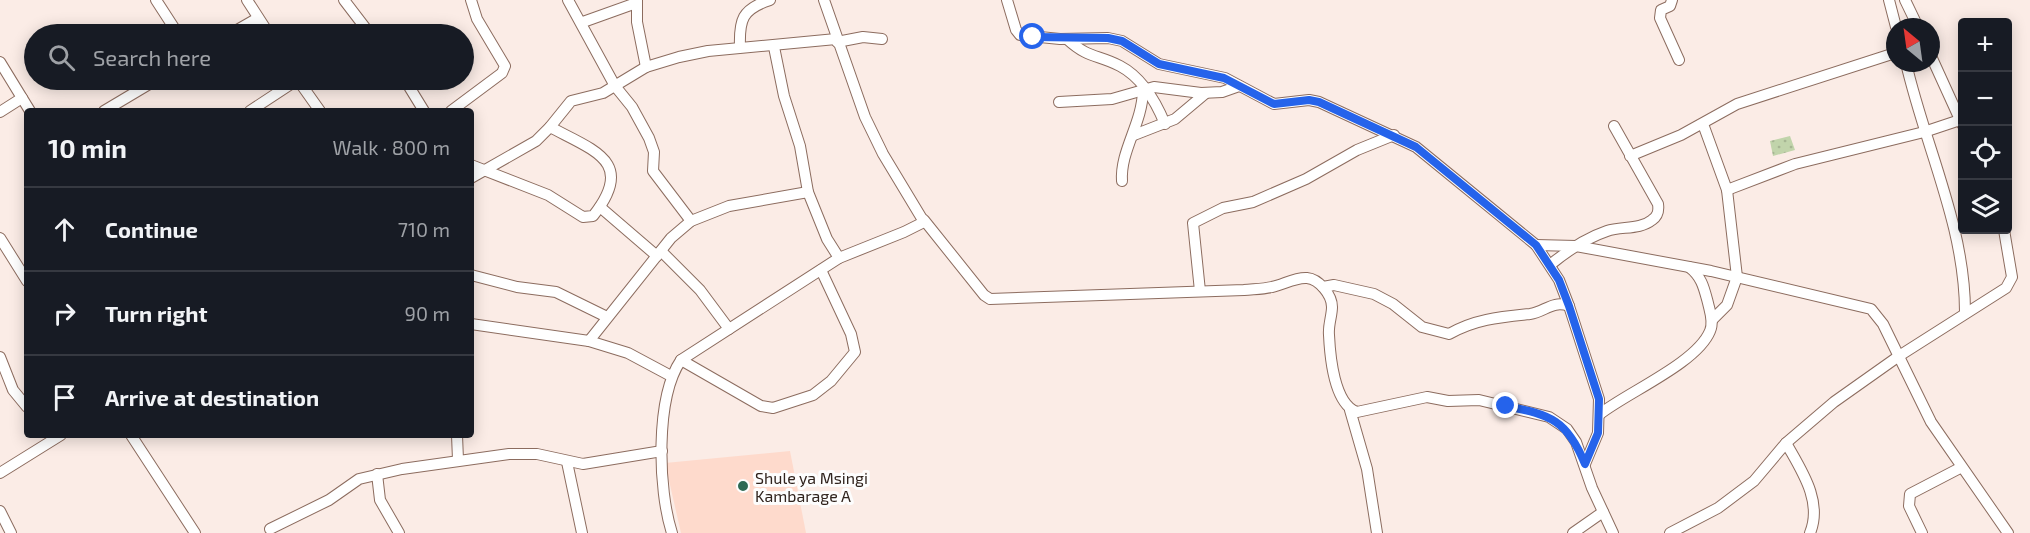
<!DOCTYPE html>
<html lang="en">
<head>
<meta charset="utf-8">
<style>
  body { margin:0; font-family:"Exo 2",sans-serif; background:#20242c; color:#f1f3f6 }
  .controls { position:absolute; right:18px; top:18px; display:grid; overflow:hidden; border-radius:6px; box-shadow:0 3px 15px #0003 }
  .controls button { width:54px; height:54px; display:grid; place-items:center; padding:0; border:0; border-bottom:2px solid #363941; background:#171b24; color:#f1f3f6; font:30px sans-serif }
  .compass { position:absolute; left:1886px; top:18px; width:54px; height:54px; border-radius:50%; background:#171b24; box-shadow:0 3px 15px #0003; rotate:331deg }
  .stop { position:absolute; width:18px; height:18px; margin:-14px; border:4px solid #2563eb; border-radius:50%; background:#fff }
  .stop.end { background:#2563eb; border-color:#fff; box-shadow:0 2px 6px #0008 }
  .list { margin:0; padding:0; list-style:none }
  h2 { display:flex; justify-content:space-between; align-items:center; height:78px; margin:0; padding:0 24px; font-size:26px }
  h2 small { font-size:20px; font-weight:400; color:#9ea1a6 }
  .list li { display:grid; grid-template-columns:39px 1fr auto; gap:18px; align-items:center; box-sizing:border-box; height:84px; padding:0 24px; border-top:2px solid #363941 }
  .list b { display:block; font-size:22px; white-space:nowrap }
  .list em { font-size:20px; font-style:normal; color:#9ea1a6 }
  .icon { flex:none; width:33px; height:33px; fill:none; stroke:currentColor; stroke-width:2; stroke-linecap:round; stroke-linejoin:round }
  .map { position:relative; flex:none; width:2030px; height:533px; overflow:hidden }
  .search { position:absolute; background:#171b24; box-shadow:0 3px 15px #0003; left:24px; top:24px; width:450px; height:66px; display:flex; align-items:center; gap:15px; box-sizing:border-box; padding:0 21px; border-radius:33px; color:#9ea1a6; font-size:22px }
  .panel { position:absolute; background:#171b24; box-shadow:0 3px 15px #0003; left:24px; top:108px; width:450px; height:330px; border-radius:6px }
  .map>svg:first-child { display:block }
  .built { fill:#fedacc }
  .grass { fill:url(#grass-dots) }
  .lines { fill:none; stroke-linecap:round; stroke-linejoin:round }
  .minor-casing { stroke:#8c6c5f; stroke-width:12 }
  .minor { stroke:#fff; stroke-width:10 }
  .route { stroke:#2563eb; stroke-width:8 }
  .poi-dot { fill:#2e6953; stroke:#fdfdfd; stroke-width:2 }
  .labels { text-anchor:middle; dominant-baseline:central; stroke-width:6; stroke-linejoin:round; paint-order:stroke }
  .poi-label { font-size:16px; fill:#30231d; stroke:#fdfdfd; text-anchor:start }
</style>
</head>
<body>
<div class="map">
<svg width="2030" height="533" viewBox="0 0 2030 533">
  <defs>
    <pattern id="grass-dots" width="8" height="8" patternUnits="userSpaceOnUse" patternTransform="scale(1.5)"><rect width="8" height="8" fill="#c1d4ab"/><path d="M2 2h.1M6 6h.1" fill="none" stroke="#a6b693" stroke-width="1.8" stroke-linecap="round"/></pattern>
  </defs>
  <rect width="100%" height="100%" fill="#fbece6"/>
  <path class="built" d="M790,451L806,533H681L665,463Z"/>
  <path class="grass" d="M1790,136L1795,150L1773,156L1770,141Z"/>
  <g class="lines">
    <defs>
      <g id="minor">
        <path d="M156,0L178,34"/>
        <path d="M247,0L269,34"/>
        <path d="M344,0L370,34"/>
        <path d="M568,0L615,86L632,107L649,138L654,152L653,171L691,221"/>
        <path d="M637,0V22L646,67"/>
        <path d="M1007,0L1016,30L1020,35L1060,39L1108,38L1122,41L1159,64L1225,78L1274,104L1309,100L1319,102L1416,147L1536,245L1559,280L1569,306L1599,399L1598,433L1585,464"/>
        <path d="M1672,0L1670,6L1661,10L1660,18L1679,60"/>
        <path d="M1889,0L1896,27"/>
        <path d="M1905,0L1918,27"/>
        <path d="M583,22L636,3"/>
        <path d="M230,34L258,18"/>
        <path d="M1067,39C1089,59 1097,54 1120,66C1143,78 1156,102 1165,124"/>
        <path d="M837,42L863,37L882,39"/>
        <path d="M740,47C739,20 742,9 770,0"/>
        <path d="M774,47L784,96L800,146L808,192L827,239L839,258"/>
        <path d="M1931,56L1962,124"/>
        <path d="M0,62L30,111"/>
        <path d="M1906,63C1925,146 1965,226 1965,312"/>
        <path d="M298,80L320,111"/>
        <path d="M405,80L424,111"/>
        <path d="M1059,102L1112,99L1154,87L1201,93L1222,92L1239,86"/>
        <path d="M104,111L156,80"/>
        <path d="M250,111L297,80"/>
        <path d="M451,111L502,73L505,66L477,19L471,0"/>
        <path d="M0,112L22,98"/>
        <path d="M1703,124L1727,190L1737,277L1727,305L1712,320"/>
        <path d="M1134,135L1175,119L1206,93"/>
        <path d="M1630,156L1681,135L1737,104L1895,53"/>
        <path d="M471,165L548,195L583,217L593,216C636,162 595,151 550,127"/>
        <path d="M471,178L536,141L550,127L571,101L603,93L646,67L679,57L708,51L836,39"/>
        <path d="M1122,181C1120,151 1142,124 1143,91"/>
        <path d="M1727,190L1795,164L1924,132L1960,120"/>
        <path d="M600,207L657,256"/>
        <path d="M924,220L984,295L990,299L1244,290C1253,289 1263,289 1272,287C1283,285 1295,277 1307,278C1319,279 1332,295 1332,307C1332,316 1328,325 1329,335C1330,356 1334,404 1357,412L1427,397L1448,401L1479,400L1549,417L1567,429L1576,442L1592,488L1613,533"/>
        <path d="M0,238L27,281"/>
        <path d="M1536,245L1576,246L1711,271L1871,309L1883,324L1931,422L2008,533"/>
        <path d="M661,251L700,290L729,329"/>
        <path d="M1550,265C1567,251 1586,238 1607,231C1621,226 1640,230 1652,220C1658,216 1659,211 1658,204L1614,126"/>
        <path d="M471,275L517,287L556,292L607,317"/>
        <path d="M1323,287L1334,285L1374,294L1393,304L1422,327L1449,334C1475,319 1500,317 1530,314C1545,312 1552,300 1569,306"/>
        <path d="M1200,291L1193,223L1223,208L1253,202L1306,179L1357,150L1394,135"/>
        <path d="M471,324L589,341L628,353L671,376"/>
        <path d="M589,341L671,238L691,221L729,206L808,192"/>
        <path d="M0,357L13,390L27,407"/>
        <path d="M681,360L761,406L773,408L813,395L831,381L855,352L851,334L821,270"/>
        <path d="M1350,410L1367,469L1377,533"/>
        <path d="M1600,414C1628,392 1697,363 1710,331C1714,322 1710,312 1708,303C1704,288 1702,277 1689,267"/>
        <path d="M131,435L195,533"/>
        <path d="M457,435L458,460"/>
        <path d="M1786,443C1801,470 1823,501 1810,533"/>
        <path d="M567,462L582,533"/>
        <path d="M0,473L61,435"/>
        <path d="M377,474L380,500L399,533"/>
        <path d="M0,511L11,533"/>
        <path d="M270,529L329,500L359,479L402,469L509,454H537L583,464L662,451"/>
        <path d="M672,533C658,490 655,398 681,360L839,258L904,232L924,222L883,154L865,117L824,0"/>
        <path d="M1573,533L1603,512"/>
        <path d="M1670,533L1718,508L1754,481L1786,443L1834,402L1899,356L2006,288L2012,277L2004,230"/>
        <path d="M1922,533L1909,506L1910,494L1960,468"/>
      </g>
    </defs>
    <use href="#minor" class="minor-casing"/>
    <use href="#minor" class="minor"/>
  </g>
  <g class="lines">
    <path class="route" d="M1033,37L1108,38L1122,41L1159,64L1224,78L1274,104L1309,100L1319,102L1416,147L1536,245L1559,280L1569,306L1599,399L1598,433L1585,464C1567,420 1551,415 1506,406"/>
  </g>
  <circle class="poi-dot" cx="743" cy="486" r="6"/>
  <g class="labels">
    <g class="poi-label">
      <text x="755" y="477">Shule ya Msingi<tspan x="755" dy="18">Kambarage A</tspan></text>
    </g>
  </g>
</svg>
<div class="controls">
<button>+</button>
<button>−</button>
<button><svg class="icon" aria-label="locate" viewBox="0 0 24 24"><circle cx="12" cy="12" r="6"/><path d="M12 2v4M12 18v4M2 12h4M18 12h4"/></svg></button>
<button><svg class="icon" aria-label="layers" viewBox="0 0 24 24"><path d="M12 4l9 5-9 5-9-5zM3 14l9 5 9-5"/></svg></button>
</div>
<svg class="compass" viewBox="-18 -18 36 36"><path d="M0-13l5 13h-10z" fill="#e53935"/><path d="M0 13l5-13h-10z" fill="#9ea1a6"/></svg>
<div class="stop" style="left:1033px;top:37px"></div>
<div class="stop end" style="left:1506px;top:406px"></div>
<div class="search"><svg class="icon" aria-label="search" viewBox="0 0 24 24"><circle cx="10" cy="10" r="6"/><path d="M15 15l6 6"/></svg>Search here</div>
<section class="panel">
<h2>10 min<small>Walk · 800 m</small></h2>
<ul class="list">
<li><svg class="icon" aria-label="ahead" viewBox="0 0 24 24"><path d="M12 20V5M6 11l6-6 6 6"/></svg><div><b>Continue</b></div><em>710 m</em></li>
<li><svg class="icon" aria-label="right" viewBox="0 0 24 24"><path d="M7 20v-9h11M14 6l5 5-5 5"/></svg><div><b>Turn right</b></div><em>90 m</em></li>
<li><svg class="icon" aria-label="arrive" viewBox="0 0 24 24"><path d="M6 21V4h12l-3 4 3 4H6"/></svg><div><b>Arrive at destination</b></div></li>
</ul>
</section>
</div>
</body>
</html>
